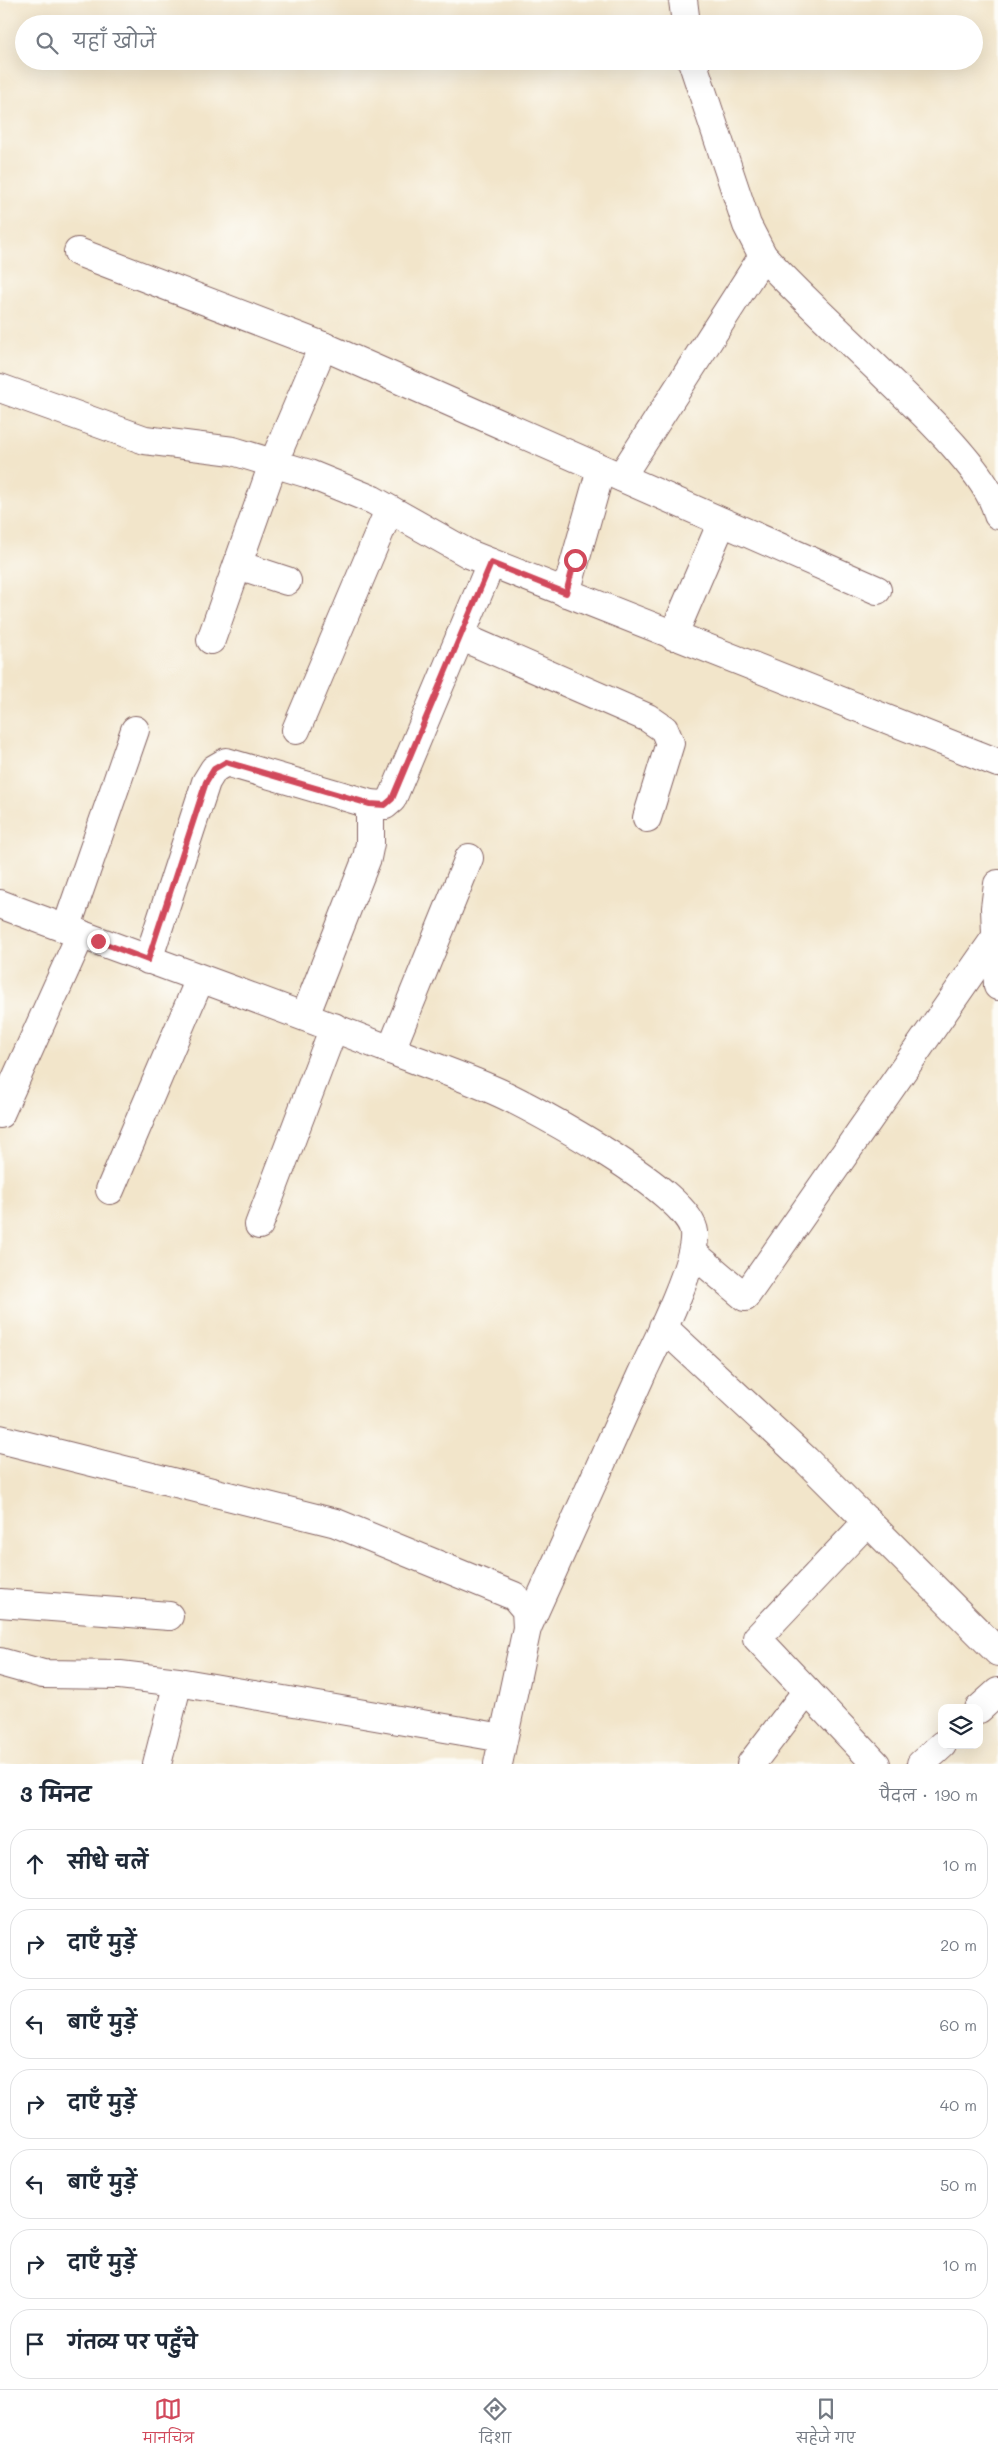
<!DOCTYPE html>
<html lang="hi">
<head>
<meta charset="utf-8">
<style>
  body { margin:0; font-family:Mali,"Playpen Sans Deva",sans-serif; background:#f2f2f3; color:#1f2937 }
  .controls { position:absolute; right:15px; bottom:15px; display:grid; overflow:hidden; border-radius:10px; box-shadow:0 5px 20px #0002 }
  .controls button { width:45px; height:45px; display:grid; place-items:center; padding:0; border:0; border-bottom:1px solid #e0e1e3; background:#fff; color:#1f2937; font:25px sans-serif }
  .stop { position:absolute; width:15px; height:15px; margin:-11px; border:4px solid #d1495b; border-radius:50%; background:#fff }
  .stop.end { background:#d1495b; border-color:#fff; box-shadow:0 1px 5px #0008 }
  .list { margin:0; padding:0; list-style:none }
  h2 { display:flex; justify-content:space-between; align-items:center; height:65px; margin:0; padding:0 20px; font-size:21px }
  h2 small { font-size:16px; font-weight:400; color:#747a83 }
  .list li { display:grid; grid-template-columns:32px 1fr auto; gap:15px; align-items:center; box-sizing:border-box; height:70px; margin:0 10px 10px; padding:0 10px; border:1px solid #e0e1e3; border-radius:20px }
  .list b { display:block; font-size:19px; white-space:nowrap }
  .list em { font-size:16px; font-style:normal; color:#747a83 }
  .icon { flex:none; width:28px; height:28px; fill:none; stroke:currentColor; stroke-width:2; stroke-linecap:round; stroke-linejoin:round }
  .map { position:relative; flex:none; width:998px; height:1764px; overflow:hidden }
  .search { position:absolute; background:#fff; box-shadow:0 5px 20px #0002; left:15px; right:15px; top:15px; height:55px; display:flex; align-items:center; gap:12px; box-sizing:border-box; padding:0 18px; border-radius:28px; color:#747a83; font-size:19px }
  .sheet { height:625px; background:#fff }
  nav { display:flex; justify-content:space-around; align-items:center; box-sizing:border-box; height:70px; border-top:1px solid #e0e1e3; background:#fff; font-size:14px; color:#747a83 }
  nav a { display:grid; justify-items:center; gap:2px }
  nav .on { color:#d1495b }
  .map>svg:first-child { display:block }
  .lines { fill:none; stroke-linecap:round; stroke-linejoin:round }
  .street-casing { stroke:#856463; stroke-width:30 }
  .street { stroke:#fff; stroke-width:28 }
  .route { stroke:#d1495b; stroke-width:6 }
</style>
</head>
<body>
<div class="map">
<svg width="998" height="1764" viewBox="0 0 998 1764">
  <rect width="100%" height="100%" fill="#fdfcf7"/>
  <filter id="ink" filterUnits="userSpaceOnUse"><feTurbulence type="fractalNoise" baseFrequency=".02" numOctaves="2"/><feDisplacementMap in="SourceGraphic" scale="10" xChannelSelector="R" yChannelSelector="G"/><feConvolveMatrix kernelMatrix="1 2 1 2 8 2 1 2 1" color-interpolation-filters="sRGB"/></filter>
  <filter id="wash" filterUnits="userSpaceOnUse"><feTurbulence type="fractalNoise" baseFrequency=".0096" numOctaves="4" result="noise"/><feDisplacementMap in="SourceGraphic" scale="20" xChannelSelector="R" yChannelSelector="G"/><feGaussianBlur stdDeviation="1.12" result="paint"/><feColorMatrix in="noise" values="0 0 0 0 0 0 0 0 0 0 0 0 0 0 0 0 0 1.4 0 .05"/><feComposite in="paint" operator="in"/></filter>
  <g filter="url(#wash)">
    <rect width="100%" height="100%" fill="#f2e5ca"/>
  </g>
  <g filter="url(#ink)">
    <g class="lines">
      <defs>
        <g id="street">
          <path d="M683,0L686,24"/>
          <path d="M692,61L747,225L763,256C800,296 841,333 880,371C912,403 989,472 998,515"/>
          <path d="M78,252L323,346L877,590"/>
          <path d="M0,388L145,440L233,451L309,474L373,500L469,554L998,763"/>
          <path d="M621,477L763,256"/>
          <path d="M238,565L287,581"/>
          <path d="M566,593L601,469"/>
          <path d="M460,636L648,718L664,729L670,743L647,818"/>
          <path d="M673,636L722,522"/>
          <path d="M211,640L273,464L323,346"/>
          <path d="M296,730L389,510"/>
          <path d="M998,884L995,908L998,986"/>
          <path d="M0,904C130,954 263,999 393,1051C428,1065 465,1077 500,1093C537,1110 690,1193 694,1232C697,1263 657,1342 642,1373C604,1458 566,1543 527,1628"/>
          <path d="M66,929L135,730"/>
          <path d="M148,960L206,782L214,769L226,762L370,804L385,805L392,799L491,563"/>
          <path d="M305,1016L367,858L370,843V804"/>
          <path d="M391,1050L469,858"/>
          <path d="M0,1114L81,934"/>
          <path d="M110,1190L200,979"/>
          <path d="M259,1225L334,1027"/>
          <path d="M693,1253L745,1297L996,937"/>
          <path d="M663,1327L806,1460L998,1652"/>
          <path d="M0,1439L336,1523L514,1596L526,1610L527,1628L498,1764"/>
          <path d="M868,1521L757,1638L876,1764"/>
          <path d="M0,1603L169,1616"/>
          <path d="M0,1662L43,1674L120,1675L178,1682L503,1738"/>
          <path d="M979,1709L998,1692"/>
          <path d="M157,1764L178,1682"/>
          <path d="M751,1764L807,1691"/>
          <path d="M921,1764L942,1745"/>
        </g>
      </defs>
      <use href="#street" class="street-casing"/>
      <use href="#street" class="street"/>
    </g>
  </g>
  <g class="lines" filter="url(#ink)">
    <path class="route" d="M98,941L148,960L206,782L214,769L226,762L370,804L385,805L392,799L491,563L566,593L575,560"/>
  </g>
</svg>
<div class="controls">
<button><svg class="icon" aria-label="layers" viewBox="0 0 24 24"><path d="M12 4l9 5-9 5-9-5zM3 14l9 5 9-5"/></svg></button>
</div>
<div class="stop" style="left:575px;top:560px"></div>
<div class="stop end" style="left:98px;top:941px"></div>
<div class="search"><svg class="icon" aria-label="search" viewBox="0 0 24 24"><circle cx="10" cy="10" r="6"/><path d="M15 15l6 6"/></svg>यहाँ खोजें</div>
</div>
<section class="sheet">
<h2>3 मिनट<small>पैदल · 190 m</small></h2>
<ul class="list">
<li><svg class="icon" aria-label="ahead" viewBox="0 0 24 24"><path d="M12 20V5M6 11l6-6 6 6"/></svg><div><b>सीधे चलें</b></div><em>10 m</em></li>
<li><svg class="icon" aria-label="right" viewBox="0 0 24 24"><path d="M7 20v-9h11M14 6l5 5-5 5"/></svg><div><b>दाएँ मुड़ें</b></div><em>20 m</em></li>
<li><svg class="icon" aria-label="left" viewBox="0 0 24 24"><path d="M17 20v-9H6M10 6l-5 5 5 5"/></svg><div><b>बाएँ मुड़ें</b></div><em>60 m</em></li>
<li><svg class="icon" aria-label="right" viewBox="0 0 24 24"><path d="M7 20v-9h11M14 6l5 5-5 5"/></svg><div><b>दाएँ मुड़ें</b></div><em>40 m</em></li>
<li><svg class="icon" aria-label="left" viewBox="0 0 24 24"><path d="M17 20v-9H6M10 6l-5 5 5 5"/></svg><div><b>बाएँ मुड़ें</b></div><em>50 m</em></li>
<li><svg class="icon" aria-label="right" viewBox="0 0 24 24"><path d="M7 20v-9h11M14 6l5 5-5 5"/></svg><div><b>दाएँ मुड़ें</b></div><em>10 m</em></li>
<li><svg class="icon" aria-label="arrive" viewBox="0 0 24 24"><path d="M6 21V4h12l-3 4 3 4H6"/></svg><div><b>गंतव्य पर पहुँचे</b></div></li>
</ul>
</section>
<nav>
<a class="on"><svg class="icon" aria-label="map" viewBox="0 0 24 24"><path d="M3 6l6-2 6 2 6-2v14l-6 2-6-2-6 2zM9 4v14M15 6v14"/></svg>मानचित्र</a>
<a><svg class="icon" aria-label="directions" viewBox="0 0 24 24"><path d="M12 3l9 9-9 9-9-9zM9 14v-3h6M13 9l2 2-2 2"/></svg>दिशा</a>
<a><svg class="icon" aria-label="saved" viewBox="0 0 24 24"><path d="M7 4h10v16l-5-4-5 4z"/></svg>सहेजे गए</a>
</nav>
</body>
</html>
